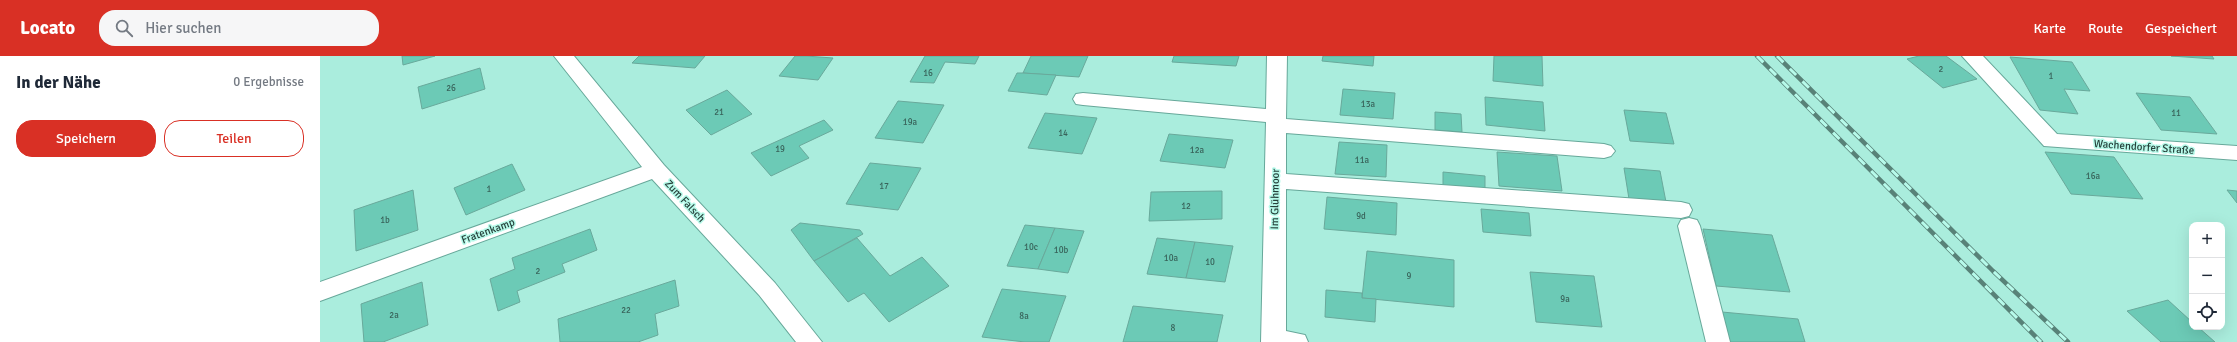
<!DOCTYPE html>
<html lang="de">
<head>
<meta charset="utf-8">
<style>
  body { margin:0; font-family:Signika,sans-serif; background:#f6f6f7; color:#1f2937 }
  .controls { position:absolute; right:12px; bottom:12px; display:grid; overflow:hidden; border-radius:8px; box-shadow:0 4px 16px #0002 }
  .controls button { width:36px; height:36px; display:grid; place-items:center; padding:0; border:0; border-bottom:1px solid #e0e1e3; background:#fff; color:#1f2937; font:20px sans-serif }
  .list { margin:0; padding:0; list-style:none }
  h2 { display:flex; justify-content:space-between; align-items:center; height:52px; margin:0; padding:0 16px; font-size:17px }
  h2 small { font-size:13px; font-weight:400; color:#747a83 }
  .actions { display:flex; gap:8px; padding:12px 16px }
  .actions a { flex:1; padding:9px 0; border:1px solid #d93025; border-radius:16px; text-align:center; font-size:14px; color:#d93025 }
  .actions .main { background:#d93025; color:#fff }
  .icon { flex:none; width:22px; height:22px; fill:none; stroke:currentColor; stroke-width:2; stroke-linecap:round; stroke-linejoin:round }
  .map { position:relative; flex:none; width:1917px; height:286px; overflow:hidden }
  header { display:flex; align-items:center; gap:24px; box-sizing:border-box; height:56px; padding:0 20px; background:#d93025; color:#fff }
  header strong { font-size:19px }
  nav { display:flex; gap:22px; margin-inline-start:auto; font-size:14px }
  .search { width:280px; height:36px; background:#f6f6f7; display:flex; align-items:center; gap:10px; box-sizing:border-box; padding:0 14px; border-radius:16px; color:#747a83; font-size:15px }
  main { display:flex }
  aside { flex:1; background:#fff }
  .map>svg:first-child { display:block }
  .building { fill:#6ccab6; stroke:#69a99b }
  .lines { fill:none; stroke-linecap:round; stroke-linejoin:round }
  .minor-casing { stroke:#67a89a; stroke-width:2 }
  .minor { fill:#fff; fill-rule:evenodd }
  .rail-casing { stroke:#588278; stroke-width:4.5 }
  .rail { stroke:#b7faea; stroke-width:3; stroke-dasharray:9; stroke-linecap:butt }
  .labels { text-anchor:middle; dominant-baseline:central; stroke-width:3; stroke-linejoin:round; paint-order:stroke }
  .number-label { font-size:9px; fill:#38635a }
  .street-label { font-size:11px; fill:#26413b; stroke:#b7faea }
</style>
</head>
<body>
<header>
<strong>Locato</strong>
<div class="search"><svg class="icon" aria-label="search" viewBox="0 0 24 24"><circle cx="10" cy="10" r="6"/><path d="M15 15l6 6"/></svg>Hier suchen</div>
<nav><a>Karte</a><a>Route</a><a>Gespeichert</a></nav>
</header>
<main>
<aside>
<h2>In der Nähe<small>0 Ergebnisse</small></h2>
<ul class="list">
</ul>
<div class="actions"><a class="main">Speichern</a><a>Teilen</a></div>
</aside>
<div class="map">
<svg width="1917" height="286" viewBox="0 0 1917 286">
  <rect width="100%" height="100%" fill="#aaeddd"/>
  <g class="building">
    <path d="M82,0H115L83,9Z"/>
    <path d="M319,0H385L375,12L312,7Z"/>
    <path d="M475,0H486L513,2L498,24L459,20Z"/>
    <path d="M605,0H659L655,8L625,6L614,27L590,26Z"/>
    <path d="M711,0H768L759,21L703,17Z"/>
    <path d="M854,0H919L916,10L852,6Z"/>
    <path d="M1003,0H1054L1053,10L1002,5Z"/>
    <path d="M1174,0H1222L1223,30L1173,25Z"/>
    <path d="M1599,0H1626L1657,23L1623,32L1587,3Z"/>
    <path d="M1851,0H1892L1894,3Z"/>
    <path d="M1690,1L1752,6L1770,35L1744,33L1758,58L1720,54Z"/>
    <path d="M160,12L165,33L102,53L98,31Z"/>
    <path d="M697,17H703L736,19L727,39L688,35Z"/>
    <path d="M1023,33L1075,37L1073,63L1020,59Z"/>
    <path d="M407,34L432,58L391,79L366,54Z"/>
    <path d="M1816,37L1870,41L1897,78L1841,74Z"/>
    <path d="M1165,41L1223,46L1225,75L1166,69Z"/>
    <path d="M578,45L624,49L603,87L555,82Z"/>
    <path d="M1304,54L1346,57L1354,88L1310,85Z"/>
    <path d="M1115,56L1141,58L1142,76L1115,74Z"/>
    <path d="M725,57L777,62L762,98L708,92Z"/>
    <path d="M504,64L513,74L479,90L489,102L451,120L431,97Z"/>
    <path d="M849,78L913,84L905,112L840,105Z"/>
    <path d="M1019,86L1067,89L1066,121L1015,118Z"/>
    <path d="M1177,96L1237,100L1242,135L1179,130Z"/>
    <path d="M1725,96L1794,101L1823,143L1751,138Z"/>
    <path d="M550,107L601,112L578,154L526,148Z"/>
    <path d="M192,108L205,134L146,159L134,132Z"/>
    <path d="M1304,112L1340,115L1346,146L1309,143Z"/>
    <path d="M1123,116L1165,120V135L1123,131Z"/>
    <path d="M93,134L98,174L36,195L34,154Z"/>
    <path d="M1907,134L1917,135V147Z"/>
    <path d="M902,135V163L829,165L831,136Z"/>
    <path d="M1007,141L1077,147L1076,179L1004,173Z"/>
    <path d="M1161,153L1209,157L1211,180L1163,176Z"/>
    <path d="M480,167L540,174L543,178L494,205L471,174Z"/>
    <path d="M705,169L735,172L718,213L687,210Z"/>
    <path d="M735,172L764,175L748,217L718,213Z"/>
    <path d="M270,173L277,194L242,208L245,216L197,235L200,246L178,255L170,223L195,213L192,202Z"/>
    <path d="M1383,173L1452,179L1470,236L1396,230Z"/>
    <path d="M537,182L570,220L602,201L629,230L569,266L544,237L528,246L494,205Z"/>
    <path d="M837,182L875,186L866,222L827,218Z"/>
    <path d="M875,186L913,190L905,226L866,222Z"/>
    <path d="M1047,195L1134,204V251L1042,242Z"/>
    <path d="M1210,216L1274,220L1282,271L1216,266Z"/>
    <path d="M355,224L359,250L335,258L338,279L318,286H240L238,263Z"/>
    <path d="M102,226L108,269L63,286H44L41,248Z"/>
    <path d="M682,233L746,240L729,286H705L662,281Z"/>
    <path d="M1006,234L1042,237V242L1056,243L1055,266L1005,261Z"/>
    <path d="M1848,244L1872,266V271H1878L1895,286H1841L1807,255Z"/>
    <path d="M813,250L903,259L897,286H803Z"/>
    <path d="M1402,256L1478,263L1485,286H1409Z"/>
  </g>
  <g class="lines">
    <defs>
      <g id="minor">
        <path d="M234,0H254L344,109L455,227L502,286H476L439,239L332,123L0,245V226L322,111Z"/>
        <path d="M947,0H967L966,63L1284,88L1291,90L1295,95L1291,100L1284,102L966,77V118L1361,146L1369,148L1372,154L1369,160L1361,162L966,133V275L985,279L988,286H941L946,66L763,49L756,48L753,43L756,38L763,37L946,53Z"/>
        <path d="M1642,0H1663L1737,78L1917,90V104L1724,90Z"/>
        <path d="M1369,162L1377,164L1380,170L1410,286H1386L1358,170L1361,164Z"/>
      </g>
    </defs>
    <use href="#minor" class="minor-casing"/>
    <use href="#minor" class="minor"/>
    <defs>
      <g id="rail">
        <path d="M1437,0L1721,286"/>
        <path d="M1457,0L1673,215L1748,286"/>
      </g>
    </defs>
    <use href="#rail" class="rail-casing"/>
    <use href="#rail" class="rail"/>
  </g>
  <g class="labels">
    <g class="number-label">
      <text x="1621" y="13">2</text>
      <text x="608" y="17">16</text>
      <text x="1731" y="20">1</text>
      <text x="131" y="32">26</text>
      <text x="1048" y="48">13a</text>
      <text x="399" y="56">21</text>
      <text x="1856" y="57">11</text>
      <text x="590" y="66">19a</text>
      <text x="743" y="77">14</text>
      <text x="460" y="93">19</text>
      <text x="877" y="94">12a</text>
      <text x="1042" y="104">11a</text>
      <text x="1773" y="120">16a</text>
      <text x="564" y="130">17</text>
      <text x="169" y="133">1</text>
      <text x="866" y="150">12</text>
      <text x="1041" y="160">9d</text>
      <text x="65" y="164">1b</text>
      <text x="711" y="191">10c</text>
      <text x="741" y="194">10b</text>
      <text x="851" y="202">10a</text>
      <text x="890" y="206">10</text>
      <text x="218" y="215">2</text>
      <text x="1089" y="220">9</text>
      <text x="1245" y="243">9a</text>
      <text x="306" y="254">22</text>
      <text x="74" y="259">2a</text>
      <text x="704" y="260">8a</text>
      <text x="853" y="272">8</text>
    </g>
    <g class="street-label">
      <text transform="translate(1824 91) rotate(4)">Wachendorfer Straße</text>
      <text transform="translate(955 143) rotate(-89)">Im Glühmoor</text>
      <text transform="translate(365 145) rotate(47)">Zum Falsch</text>
      <text transform="translate(168 175) rotate(-20)">Fratenkamp</text>
    </g>
  </g>
</svg>
<div class="controls">
<button>+</button>
<button>−</button>
<button><svg class="icon" aria-label="locate" viewBox="0 0 24 24"><circle cx="12" cy="12" r="6"/><path d="M12 2v4M12 18v4M2 12h4M18 12h4"/></svg></button>
</div>
</div>
</main>
</body>
</html>
